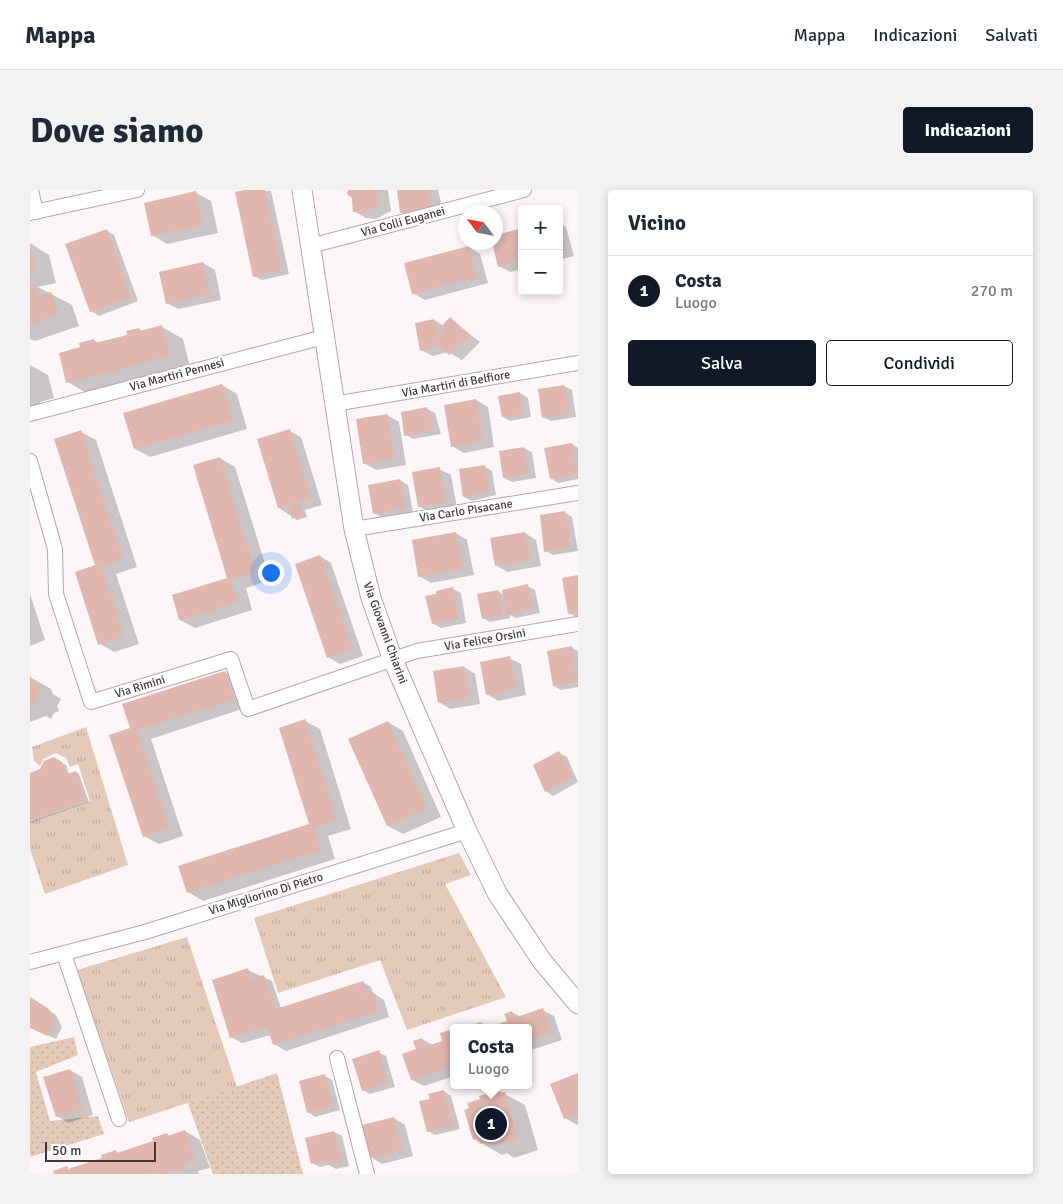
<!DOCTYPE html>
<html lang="it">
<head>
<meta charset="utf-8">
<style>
  body { margin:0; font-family:Signika,sans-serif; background:#f2f2f3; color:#1f2937 }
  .controls { position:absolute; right:15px; top:15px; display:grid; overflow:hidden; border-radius:5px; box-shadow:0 2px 8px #0003 }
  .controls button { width:45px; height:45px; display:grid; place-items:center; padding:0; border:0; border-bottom:1px solid #e0e1e3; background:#fff; color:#1f2937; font:25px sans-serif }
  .compass { position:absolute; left:428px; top:15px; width:45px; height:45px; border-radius:50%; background:#fff; box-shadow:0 2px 8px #0003; rotate:302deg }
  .scale { position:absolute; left:15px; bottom:12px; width:111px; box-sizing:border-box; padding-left:5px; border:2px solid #413638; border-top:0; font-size:14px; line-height:18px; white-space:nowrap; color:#413638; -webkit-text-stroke:4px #fff; paint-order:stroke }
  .you { position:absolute; left:240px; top:382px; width:18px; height:18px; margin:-12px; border:4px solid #fff; border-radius:50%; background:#1a73e8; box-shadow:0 0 0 8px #1a73e833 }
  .badge { display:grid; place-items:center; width:32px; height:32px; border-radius:50%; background:#111827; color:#fff; font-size:16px; font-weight:700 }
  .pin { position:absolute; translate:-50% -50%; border:2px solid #fff; box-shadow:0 1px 5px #0006 }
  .popup { position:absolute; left:420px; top:834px; width:82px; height:65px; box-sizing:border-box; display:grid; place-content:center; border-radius:5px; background:#fff; filter:drop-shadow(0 1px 4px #0005); font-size:16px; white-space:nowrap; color:#747a83 }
  .popup b { font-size:19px; color:#1f2937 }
  .popup::after { content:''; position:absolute; left:50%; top:100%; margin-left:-10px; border:10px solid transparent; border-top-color:#fff }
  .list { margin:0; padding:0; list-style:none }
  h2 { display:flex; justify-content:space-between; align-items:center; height:65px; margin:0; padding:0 20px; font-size:21px }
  h2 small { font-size:16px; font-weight:400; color:#747a83 }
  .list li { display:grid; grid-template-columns:32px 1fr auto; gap:15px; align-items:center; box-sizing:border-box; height:70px; padding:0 20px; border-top:1px solid #e0e1e3 }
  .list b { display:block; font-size:19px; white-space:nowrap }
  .list p { margin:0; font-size:16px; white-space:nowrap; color:#747a83 }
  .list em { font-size:16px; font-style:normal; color:#747a83 }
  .actions { display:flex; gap:10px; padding:15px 20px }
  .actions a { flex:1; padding:11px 0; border:1px solid #111827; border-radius:5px; text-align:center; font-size:18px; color:#111827 }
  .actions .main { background:#111827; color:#fff }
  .map { position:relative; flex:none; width:548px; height:984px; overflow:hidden; border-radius:5px }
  header { display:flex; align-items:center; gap:30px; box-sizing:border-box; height:70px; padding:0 25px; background:#fff; border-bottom:1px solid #e0e1e3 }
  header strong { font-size:24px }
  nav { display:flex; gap:28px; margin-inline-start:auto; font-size:18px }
  .intro { display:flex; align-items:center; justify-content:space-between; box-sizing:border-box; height:120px; padding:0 30px }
  h1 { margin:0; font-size:35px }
  .button { padding:12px 22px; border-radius:5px; background:#111827; color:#fff; font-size:18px; font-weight:700 }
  main { display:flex; gap:30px; padding:0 30px }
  aside { flex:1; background:#fff; border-radius:5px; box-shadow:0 2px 8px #0003 }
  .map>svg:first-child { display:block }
  .grass { fill:url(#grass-tufts) }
  .park { fill:url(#park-dots) }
  .shadow { fill:#0003 }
  .building { fill:#e0b6af }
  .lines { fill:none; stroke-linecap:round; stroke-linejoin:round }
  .minor-casing { stroke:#bda2a7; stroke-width:16 }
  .secondary-casing { stroke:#bda2a7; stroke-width:21 }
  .minor { stroke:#fff; stroke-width:14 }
  .secondary { stroke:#fff; stroke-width:19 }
  .labels { text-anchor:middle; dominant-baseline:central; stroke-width:5; stroke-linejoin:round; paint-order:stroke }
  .street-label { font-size:12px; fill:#413638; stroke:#fff }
</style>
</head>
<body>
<header>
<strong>Mappa</strong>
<nav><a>Mappa</a><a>Indicazioni</a><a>Salvati</a></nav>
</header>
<div class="intro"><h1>Dove siamo</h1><a class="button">Indicazioni</a></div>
<main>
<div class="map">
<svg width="548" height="984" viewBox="0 0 548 984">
  <defs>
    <pattern id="grass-tufts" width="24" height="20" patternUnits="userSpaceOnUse" patternTransform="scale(1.25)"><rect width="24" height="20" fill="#e3c9b9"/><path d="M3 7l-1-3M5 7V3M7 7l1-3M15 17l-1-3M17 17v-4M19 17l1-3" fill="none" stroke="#c4ada0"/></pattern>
    <pattern id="park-dots" width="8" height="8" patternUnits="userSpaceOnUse" patternTransform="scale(1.25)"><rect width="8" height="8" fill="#e3c9b9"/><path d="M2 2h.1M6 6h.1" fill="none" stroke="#c4ada0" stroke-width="1.8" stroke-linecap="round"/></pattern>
  </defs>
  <rect width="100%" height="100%" fill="#fcf6f8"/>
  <g class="grass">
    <path d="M56,537L98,675L15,704L0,659V632L60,611L48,574L40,577L36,568L26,563L13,569L10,576L4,571L2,557Z"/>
    <path d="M429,663L441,685L415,694L476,807L377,840L350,770L248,803L224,728Z"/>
    <path d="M157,747L207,897L99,932L47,780Z"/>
  </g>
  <g class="park">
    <path d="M44,847L48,865L6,882L20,931L68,926L74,944L0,967V857Z"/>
    <path d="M247,883L273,984H183L158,913Z"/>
  </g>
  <g class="shadow">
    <path d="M220,0L241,1L259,84L232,90L224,86Z"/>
    <path d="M319,0H358L361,21L346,29L336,28L324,21L323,7Z"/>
    <path d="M368,0H408L413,21L383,29L371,22Z"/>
    <path d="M166,3L181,11L188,43L137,54L122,45Z"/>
    <path d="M529,33L536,37L544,66L529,70Z"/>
    <path d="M492,40V79L480,82L469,76L466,47Z"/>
    <path d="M77,41L84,45L108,111L69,126L61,121Z"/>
    <path d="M0,53L19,65L26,93L8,97L42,115L49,136L5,151L0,149Z"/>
    <path d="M439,57L450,64L458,93L395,110L383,103Z"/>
    <path d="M173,73L185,80L191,110L148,119L137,113Z"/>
    <path d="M420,129L450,152L432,170L418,162L403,166L391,160L404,130L414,136Z"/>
    <path d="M132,137L153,149L160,177L58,204L38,192L52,158L64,150L69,154L99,146L109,139L113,142Z"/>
    <path d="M0,175L18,185L24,208L10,212L11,216L0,218Z"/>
    <path d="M192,195L207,204L217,239L120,267L105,259Z"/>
    <path d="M534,196L542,200L546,227L521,231L513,227L509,200Z"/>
    <path d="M490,203L498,208L501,227L480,231L473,227L470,207Z"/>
    <path d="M446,210L458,217L464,257L434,263L422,256Z"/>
    <path d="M397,219L405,223L411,244L383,249L376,245Z"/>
    <path d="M357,225L369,232L376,275L346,280L334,273Z"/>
    <path d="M260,241L271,247L292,315L275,320L277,327L267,330L249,318L229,250Z"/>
    <path d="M51,242L66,250L107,377L86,384L109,454L84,462L70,454L67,376Z"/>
    <path d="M542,254L548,258V289L528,293L521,288Z"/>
    <path d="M494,258L502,262L506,288L482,292L474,288Z"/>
    <path d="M190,268L205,277L240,390L216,398L222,420L165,438L150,430L143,406L199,389Z"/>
    <path d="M454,276L462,281L466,305L442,311L434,307Z"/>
    <path d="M409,279L421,285L427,318L400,323L389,316Z"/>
    <path d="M370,290L378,295L383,322L351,327L344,323Z"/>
    <path d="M534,322L542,327L548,361L523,365L516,361Z"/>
    <path d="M426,343L437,350L444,385L401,393L389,386Z"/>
    <path d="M495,343L506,350L511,376L477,382L466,375Z"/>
    <path d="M290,366L301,373L333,466L310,474L298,467Z"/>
    <path d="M548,386V428L539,423Z"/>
    <path d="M497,396L505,400L510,423L486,428L480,425V428L460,432L453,428L468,401L474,405Z"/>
    <path d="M423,399L431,403L436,433L411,438L404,434L396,407Z"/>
    <path d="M0,404L15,450L0,456Z"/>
    <path d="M542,458L548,461V497L531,500L524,496Z"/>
    <path d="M479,468L491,474L496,505L468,511L457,504Z"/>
    <path d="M434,477L445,484L450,514L420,519L409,512Z"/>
    <path d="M195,482L210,491L218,517L121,549L153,646L129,654L114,646L102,539Z"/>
    <path d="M0,487L21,499L23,504L31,509L27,516L29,521L24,523L21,529L16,526L0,532Z"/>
    <path d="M275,531L290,539L321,639L298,646L305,669L173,711L158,702L281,635Z"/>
    <path d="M358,532L373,541L411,627L373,644L358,636L319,550Z"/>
    <path d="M529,563L537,567L548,592L523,606L516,601Z"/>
    <path d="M24,569L36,575L39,584L46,582L49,584L59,612L0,633V584L11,580Z"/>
    <path d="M218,780L242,791L251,818L333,792L341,797L343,803L354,810L359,827L256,861L244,854L241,845L212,853L201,847Z"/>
    <path d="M0,808L26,825L32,837L26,849L8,841L0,832Z"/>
    <path d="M512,820L524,826L532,850L498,861V838L478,832L482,822L491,827Z"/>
    <path d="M450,832L460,838H446L445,834Z"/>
    <path d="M419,842L424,844V886L394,896L382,890L374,865L388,860L392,849L403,855L414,852Z"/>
    <path d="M348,862L356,866L365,897L340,904L333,900Z"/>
    <path d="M40,880L52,887L63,925L38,933L27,926Z"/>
    <path d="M548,884V934L547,935L535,928Z"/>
    <path d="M295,886L302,890L310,920L285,927L278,922Z"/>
    <path d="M414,901L421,906L430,939L405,945L398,941Z"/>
    <path d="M469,901L495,915L508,960L484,968L477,963L472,965L444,949Z"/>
    <path d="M364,928L375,935L383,966L352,974L341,967Z"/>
    <path d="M155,941L170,950L180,978L168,981L169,984H22L73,969L86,962L89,963L124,951L137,944L140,946Z"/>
    <path d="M304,942L312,946L319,976L306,979L299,975L290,977L282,973Z"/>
  </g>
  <g class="building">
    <path d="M214,0H235L252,80L223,87L205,2Z"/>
    <path d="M318,0H348L350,14L334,23L323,22L322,8L317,4Z"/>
    <path d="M367,0H399L402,15L370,23Z"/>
    <path d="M166,1L173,35L121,46L114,13Z"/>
    <path d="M492,38V70L468,77L462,52H466V45Z"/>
    <path d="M77,39L101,107L60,122L35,54Z"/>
    <path d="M439,56L447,87L382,104L374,73Z"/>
    <path d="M0,59L6,81L0,83Z"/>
    <path d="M173,72L180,104L136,114L129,82Z"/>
    <path d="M4,94L8,106L21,102L29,124L0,134V95Z"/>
    <path d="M420,127L440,145L419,165L408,154L404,158L390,161L385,133L404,129L409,141V149L415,143L410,138Z"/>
    <path d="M132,135L140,166L36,193L29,163L50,157L49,153L64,149L65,153L97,145L96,141L109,138L110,141Z"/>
    <path d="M192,194L203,231L104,259L93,223Z"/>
    <path d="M534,195L539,223L512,228L508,199Z"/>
    <path d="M490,202L494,224L472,227L468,206Z"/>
    <path d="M446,209L453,251L421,257L414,215Z"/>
    <path d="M397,217L404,240L374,246L371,222Z"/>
    <path d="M357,224L365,269L333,274L326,229Z"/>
    <path d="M260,239L281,308L248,318L227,249Z"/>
    <path d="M51,240L93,369L72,376L94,446L68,455L45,382L65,375L24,249Z"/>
    <path d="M542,253L548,284L520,289L514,258Z"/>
    <path d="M494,257L499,284L473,288L469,261Z"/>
    <path d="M190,267L225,382L201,390L208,412L149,430L142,405L197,388L163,275Z"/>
    <path d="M455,275L459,301L433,307L429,279Z"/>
    <path d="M410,277L416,312L388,317L382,282Z"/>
    <path d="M370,289L376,318L343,324L338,295Z"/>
    <path d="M270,313L274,325L262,329L259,317Z"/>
    <path d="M535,321L541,357L514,362L510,325Z"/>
    <path d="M426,342L433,379L388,387L382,350Z"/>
    <path d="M495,342L500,370L465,376L460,348Z"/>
    <path d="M290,365L323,459L297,468L265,374Z"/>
    <path d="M548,385V422L538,424L532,388Z"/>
    <path d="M498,394L503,419L477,425L472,400Z"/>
    <path d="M423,397L429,429L402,434L395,406L406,404V401Z"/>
    <path d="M468,400L473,424L452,429L447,404Z"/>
    <path d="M542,456L548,492L523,496L517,461Z"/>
    <path d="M480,466L486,499L456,505L450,472Z"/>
    <path d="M434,476L439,508L408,513L403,481Z"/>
    <path d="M195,481L204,509L107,540L139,638L113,647L79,545L100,538L92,514Z"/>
    <path d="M0,485L3,492L11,496L7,504L9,509L3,512L0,518Z"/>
    <path d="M275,529L307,630L284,638L291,660L157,703L148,676L279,634L249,538Z"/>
    <path d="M358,531L397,618L357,636L318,549Z"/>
    <path d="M529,561L543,587L515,602L503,575Z"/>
    <path d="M24,567L32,572L37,584L46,581L56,610L0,630V583L10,579L14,571Z"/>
    <path d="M218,778L221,789L234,785L246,819L333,791L337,804L343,802L349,821L243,855L237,837L200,848L182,790Z"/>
    <path d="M0,807L19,819L25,832L18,846L0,838Z"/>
    <path d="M513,818L521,843L498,851V838H457L477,831L474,824L482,821L484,828Z"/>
    <path d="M419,840L424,848V876L381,890L372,864L386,859L383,851L392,848L395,857L412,851L410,843Z"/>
    <path d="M349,860L358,893L332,901L322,869Z"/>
    <path d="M40,879L53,919L26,927L13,887Z"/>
    <path d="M548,883V924L534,929L520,894Z"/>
    <path d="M295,884L303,916L277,923L269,891Z"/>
    <path d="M414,900L423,935L397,942L389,911L400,909L398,904Z"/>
    <path d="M469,900L470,903L475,902L488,949L462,956L460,950L450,954L448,949L443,950L434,920L439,918L437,913L450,909L449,906Z"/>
    <path d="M364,927L372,960L340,968L332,935Z"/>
    <path d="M155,940L165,970L154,973L156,978L145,982L144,979L137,982L138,984H128V981L119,984H24L23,981L37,976L38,979L72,968L71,965L86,960L87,963L123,951L122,948L137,943L138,946Z"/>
    <path d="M304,941L312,972L297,975L296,970L281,974L275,948Z"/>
  </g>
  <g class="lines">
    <defs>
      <g id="minor">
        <path d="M1,0L6,22"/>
        <path d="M0,23L107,0"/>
        <path d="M280,56L494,0"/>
        <path d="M304,214L548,173"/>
        <path d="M0,224L294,147"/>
        <path d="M0,271L25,359L26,404L61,512L201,469L218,519L387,461L548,434"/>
        <path d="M324,339L548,303"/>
        <path d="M34,764L89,929"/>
        <path d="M0,772L115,742L437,641"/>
        <path d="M307,868L337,984"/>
      </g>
      <path id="secondary" d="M272,0L324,339L341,408L363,470L437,641L467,703L512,771L548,814"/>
    </defs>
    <use href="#minor" class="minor-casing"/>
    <use href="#secondary" class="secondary-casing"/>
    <use href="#minor" class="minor"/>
    <use href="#secondary" class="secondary"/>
  </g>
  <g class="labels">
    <g class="street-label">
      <text transform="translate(373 32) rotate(-15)">Via Colli Euganei</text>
      <text transform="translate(147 185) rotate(-15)">Via Martiri Pennesi</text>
      <text transform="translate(426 194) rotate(-10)">Via Martiri di Belfiore</text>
      <text transform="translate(436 321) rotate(-9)">Via Carlo Pisacane</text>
      <text transform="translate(355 443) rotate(70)">Via Giovanni Chiarini</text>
      <text transform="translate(455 450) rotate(-10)">Via Felice Orsini</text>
      <text transform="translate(110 497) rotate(-17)">Via Rimini</text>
      <text transform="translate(236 704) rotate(-17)">Via Migliorino Di Pietro</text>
    </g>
  </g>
</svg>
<div class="controls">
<button>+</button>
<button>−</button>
</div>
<svg class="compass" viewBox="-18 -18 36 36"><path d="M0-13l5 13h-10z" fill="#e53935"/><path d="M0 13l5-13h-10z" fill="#747a83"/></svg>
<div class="scale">50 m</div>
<div class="you"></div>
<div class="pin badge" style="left:461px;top:934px">1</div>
<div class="popup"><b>Costa</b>Luogo</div>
</div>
<aside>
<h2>Vicino<small></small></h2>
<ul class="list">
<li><span class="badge">1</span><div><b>Costa</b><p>Luogo</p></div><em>270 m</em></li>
</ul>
<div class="actions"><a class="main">Salva</a><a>Condividi</a></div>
</aside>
</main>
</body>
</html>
